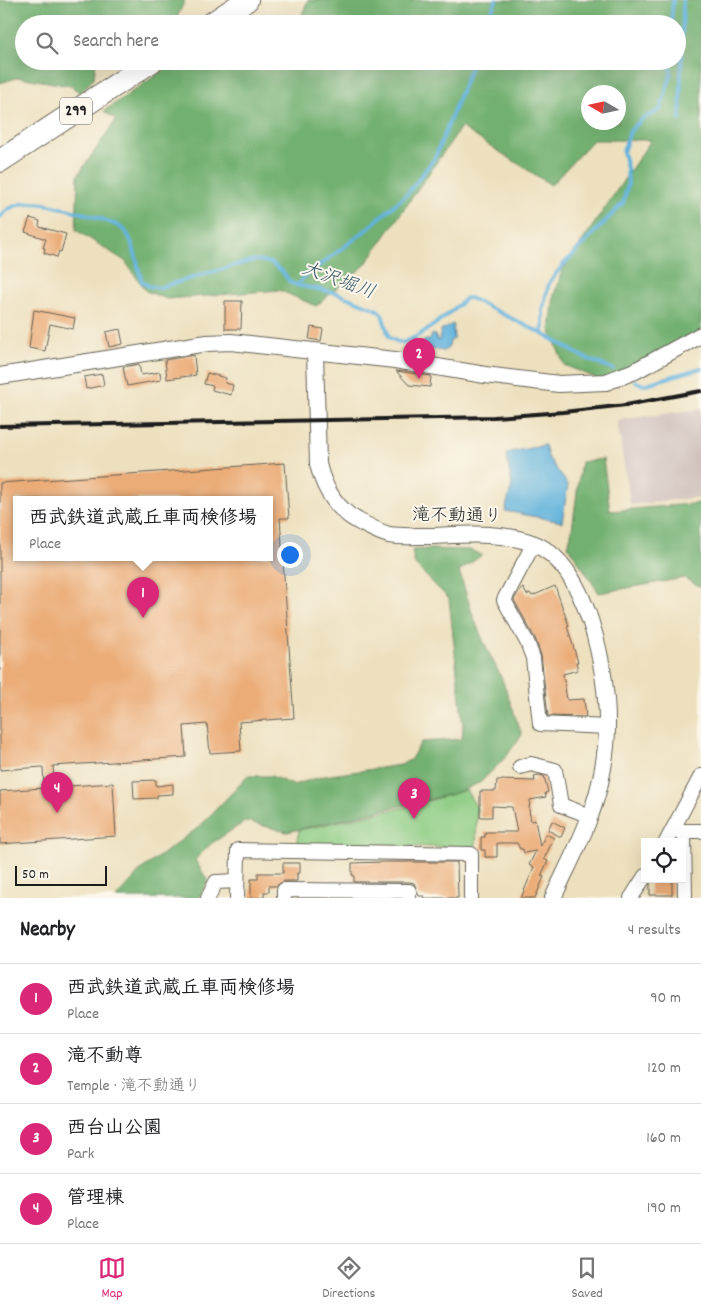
<!DOCTYPE html>
<html lang="en">
<head>
<meta charset="utf-8">
<style>
  body { margin:0; font-family:Dekko,"Klee One",sans-serif; background:#f2f2f2; color:#202124 }
  .controls { position:absolute; right:15px; bottom:15px; display:grid; overflow:hidden; border-radius:0px; box-shadow:0 5px 20px #0002 }
  .controls button { width:45px; height:45px; display:grid; place-items:center; padding:0; border:0; border-bottom:1px solid #e0e0e0; background:#fff; color:#202124; font:25px sans-serif }
  .compass { position:absolute; left:581px; top:85px; width:45px; height:45px; border-radius:50%; background:#fff; box-shadow:0 5px 20px #0002; rotate:279deg }
  .scale { position:absolute; left:15px; bottom:12px; width:92px; box-sizing:border-box; padding-left:5px; border:2px solid #1c1c1c; border-top:0; font-size:14px; line-height:18px; white-space:nowrap; color:#1c1c1c; -webkit-text-stroke:4px #fbf7ec; paint-order:stroke }
  .you { position:absolute; left:289px; top:554px; width:18px; height:18px; margin:-12px; border:4px solid #fff; border-radius:50%; background:#1a73e8; box-shadow:0 0 0 8px #1a73e833 }
  .badge { display:grid; place-items:center; width:32px; height:32px; border-radius:50%; background:#db2777; color:#fff; font-size:16px; font-weight:700 }
  .pin { position:absolute; translate:-50% -41px; filter:drop-shadow(0 1px 2px #0008) }
  .pin::after { content:''; position:absolute; top:26px; width:18px; height:15px; background:inherit; clip-path:polygon(0 0,100% 0,50% 100%) }
  .popup { position:absolute; left:13px; top:496px; width:260px; height:65px; box-sizing:border-box; display:grid; place-content:center; border-radius:0px; background:#fff; filter:drop-shadow(0 1px 4px #0005); font-size:16px; white-space:nowrap; color:#757577 }
  .popup b { font-size:19px; color:#202124 }
  .popup::after { content:''; position:absolute; left:50%; top:100%; margin-left:-10px; border:10px solid transparent; border-top-color:#fff }
  .list { margin:0; padding:0; list-style:none }
  h2 { display:flex; justify-content:space-between; align-items:center; height:65px; margin:0; padding:0 20px; font-size:21px }
  h2 small { font-size:16px; font-weight:400; color:#757577 }
  .list li { display:grid; grid-template-columns:32px 1fr auto; gap:15px; align-items:center; box-sizing:border-box; height:70px; padding:0 20px; border-top:1px solid #e0e0e0 }
  .list b { display:block; font-size:19px; white-space:nowrap }
  .list p { margin:0; font-size:16px; white-space:nowrap; color:#757577 }
  .list em { font-size:16px; font-style:normal; color:#757577 }
  .icon { flex:none; width:28px; height:28px; fill:none; stroke:currentColor; stroke-width:2; stroke-linecap:round; stroke-linejoin:round }
  .map { position:relative; flex:none; width:701px; height:898px; overflow:hidden }
  .search { position:absolute; background:#fff; box-shadow:0 5px 20px #0002; left:15px; right:15px; top:15px; height:55px; display:flex; align-items:center; gap:12px; box-sizing:border-box; padding:0 18px; border-radius:28px; color:#757577; font-size:19px }
  .sheet { height:345px; background:#fff }
  nav { display:flex; justify-content:space-around; align-items:center; box-sizing:border-box; height:70px; border-top:1px solid #e0e0e0; background:#fff; font-size:14px; color:#757577 }
  nav a { display:grid; justify-items:center; gap:2px }
  nav .on { color:#db2777 }
  .map>svg:first-child { display:block }
  .industrial { fill:#cfc0bb }
  .green { fill:#8dcc83; stroke:#547450 }
  .forest { fill:#72b071; stroke:#476646; fill-rule:evenodd }
  .water { fill:#61b2dc; stroke:#3e677c }
  .lines { fill:none; stroke-linecap:round; stroke-linejoin:round }
  .stream { stroke:#61b2dc; stroke-width:4 }
  .building { fill:#ebac77; fill-rule:evenodd }
  .minor-casing { stroke:#656155; stroke-width:16 }
  .tertiary-casing { stroke:#656155; stroke-width:18 }
  .trunk-casing { stroke:#656155; stroke-width:24 }
  .minor { stroke:#fff; stroke-width:14 }
  .tertiary { stroke:#fff; stroke-width:16 }
  .trunk { stroke:#fff; stroke-width:22 }
  .rail { stroke:#1c1c1c; stroke-width:4 }
  .labels { text-anchor:middle; dominant-baseline:central; stroke-width:4; stroke-linejoin:round; paint-order:stroke }
  .shield { fill:#fbf7ec; stroke:#5f5e5a; stroke-width:1 }
  .shield-label { font-size:16px; font-weight:bold; fill:#1c1c1c }
  .street-label { font-size:18px; fill:#1c1c1c; stroke:#fbf7ec }
  .water-label { font-size:19px; font-style:italic; fill:#385869; stroke:#fbf7ec }
</style>
</head>
<body>
<div class="map">
<svg width="701" height="898" viewBox="0 0 701 898">
  <rect width="100%" height="100%" fill="#fbf7ec"/>
  <filter id="ink" filterUnits="userSpaceOnUse"><feTurbulence type="fractalNoise" baseFrequency=".02" numOctaves="2"/><feDisplacementMap in="SourceGraphic" scale="10" xChannelSelector="R" yChannelSelector="G"/><feConvolveMatrix kernelMatrix="1 2 1 2 8 2 1 2 1" color-interpolation-filters="sRGB"/></filter>
  <filter id="wash" filterUnits="userSpaceOnUse"><feTurbulence type="fractalNoise" baseFrequency=".0096" numOctaves="4" result="noise"/><feDisplacementMap in="SourceGraphic" scale="20" xChannelSelector="R" yChannelSelector="G"/><feGaussianBlur stdDeviation="1.12" result="paint"/><feColorMatrix in="noise" values="0 0 0 0 0 0 0 0 0 0 0 0 0 0 0 0 0 1.4 0 .05"/><feComposite in="paint" operator="in"/></filter>
  <g filter="url(#wash)">
    <rect width="100%" height="100%" fill="#ede0be"/>
    <path class="industrial" d="M701,409V497L630,505L617,420Z"/>
    <path class="green" d="M466,790L477,808L476,847L301,846L297,841L299,830L406,807Z"/>
    <g class="forest">
      <path d="M0,0H185L174,24H125L119,20L114,24H24V61H96L94,78L80,93L71,86L19,77L0,83Z"/>
      <path d="M308,0H701V335L606,382L564,365L550,330L554,295L562,271L651,140H593L551,185L461,127L365,265L316,306L279,290L167,299L146,291L125,261L76,230L78,175L116,120L104,111L177,61H677V24H296L301,17ZM588,92H618V122H588Z"/>
      <path d="M603,459L610,511L701,503V587L684,578L599,593L568,546L572,530L581,462Z"/>
      <path d="M428,549L470,550L482,555L459,571L472,613L484,643L502,679L522,735L504,759L481,782L456,793L287,832L246,821L212,843L195,860L208,881L199,898H116L142,869L199,827L248,776H271L293,785L324,776L401,765L411,759L421,742L462,739L463,726L449,599L415,565L412,550Z"/>
    </g>
    <g class="water">
      <path d="M453,324L454,339L450,341L449,347L444,351L418,347L425,340H430L432,334L435,335L437,340H439L441,330Z"/>
      <path d="M545,445L548,457L568,485L562,522L505,511L512,485L506,453Z"/>
    </g>
    <g class="lines">
      <g class="stream">
        <path d="M487,24L496,0"/>
        <path d="M671,24L673,0"/>
        <path d="M680,120L683,0"/>
        <path d="M0,217C7,208 19,203 30,203C46,202 116,220 125,231C134,241 138,268 142,282L149,286L158,288L250,261L258,260L271,263L282,271L290,282L296,285L336,293L376,309L382,314L389,337C393,340 399,343 404,342C421,337 454,310 466,298H470L543,334L583,357L613,369"/>
        <path d="M297,285L304,277L360,235L407,194L434,159L445,133L473,61"/>
        <path d="M543,334V308L549,283L562,266L623,203L628,183L627,168L623,152L630,131L642,119L660,110L671,75L670,61"/>
        <path d="M412,338L419,346"/>
        <path d="M635,381L643,385L701,368"/>
      </g>
    </g>
    <g id="blocks">
      <g class="building">
        <path d="M30,218L40,221L39,225L40,227L66,234L61,252L59,251L57,257L44,253L45,248H43L46,239L25,232Z"/>
        <path d="M225,301H242L241,329H225Z"/>
        <path d="M34,310L75,318L73,329L50,324L45,351L29,348Z"/>
        <path d="M311,327L323,329L321,341L309,339Z"/>
        <path d="M120,329L123,344L109,347L106,332Z"/>
        <path d="M194,355L196,375L167,379L165,360Z"/>
        <path d="M139,364L141,375L160,372L161,380L127,386L123,367Z"/>
        <path d="M396,371L431,376L430,387L409,385Z"/>
        <path d="M207,373L226,378L225,383L233,385L231,395L212,390L213,386L204,384Z"/>
        <path d="M102,374L104,385L86,389L84,377Z"/>
        <path d="M285,463L289,518H280L294,718L239,722L241,751L210,753L207,724L184,726L186,757L53,766L55,787L113,783L116,836L0,844V791L44,788L43,767L0,770V483ZM17,499H269V557H17Z"/>
        <path d="M555,586L569,626H567L578,662H576L578,670L563,674L567,700L584,699L586,717L548,716L541,655L535,638L514,600L519,591L523,588L527,595L530,593L532,596Z"/>
        <path d="M539,775L544,776L548,792L545,793L546,797L530,800L529,810L531,821L535,820L540,846L546,834L554,838L544,859L548,861L541,876L544,877L535,898H521L534,867L529,865L536,851L524,853L523,849H520L517,843H497V857H485V850H481V837H485V832H517L512,807L492,806V817H480V791H496L497,780L535,781L534,776Z"/>
        <path d="M156,780V786L173,784V794L157,795V798L134,799L133,781Z"/>
        <path d="M552,821L565,828L561,837L548,830Z"/>
        <path d="M384,862H457L458,898H424V896H419L414,883L410,882H354V875H352V863Z"/>
        <path d="M283,863H300V873H297V881H284L276,886H269V892H264V898H251V879H258V873H283Z"/>
        <path d="M653,879H672V895H650V884Z"/>
      </g>
    </g>
  </g>
  <g filter="url(#ink)">
    <use href="#blocks" fill-opacity="0" stroke="#656155" stroke-width="1"/>
    <g class="lines">
      <defs>
        <g id="minor">
          <path d="M534,543L504,600L527,642L533,658L540,724L608,727"/>
          <path d="M520,767L531,764L555,770L561,805L590,816"/>
          <path d="M677,831H701"/>
          <path d="M684,831L685,898"/>
          <path d="M666,842L701,776"/>
          <path d="M208,898L216,882L237,881"/>
          <path d="M237,898L238,850L471,854V898"/>
          <path d="M284,898V890L409,891V898"/>
          <path d="M631,898L645,876"/>
        </g>
        <g id="tertiary">
          <path d="M315,352L318,464C324,489 336,509 358,521C368,526 378,532 389,535C401,537 415,536 427,536C462,535 499,531 532,543C588,563 608,674 607,726C607,745 604,765 600,783C591,823 570,861 553,898"/>
          <path d="M0,376L207,343L231,342L395,360L485,375L559,384L606,382L635,371L701,335"/>
        </g>
        <g id="trunk">
          <path d="M211,24L247,0"/>
          <path d="M0,161L152,61"/>
        </g>
      </defs>
      <use href="#minor" class="minor-casing"/>
      <use href="#tertiary" class="tertiary-casing"/>
      <use href="#trunk" class="trunk-casing"/>
      <use href="#minor" class="minor"/>
      <use href="#tertiary" class="tertiary"/>
      <use href="#trunk" class="trunk"/>
      <path class="rail" d="M0,426L494,417L563,412L626,405L701,391"/>
    </g>
  </g>
  <g class="labels">
    <rect class="shield" x="60" y="97.5" width="32" height="27" rx="4"/>
    <g class="shield-label">
      <text x="76" y="111">299</text>
    </g>
    <g class="street-label">
      <text transform="translate(457 517) rotate(1)">滝不動通り</text>
    </g>
    <g class="water-label">
      <text transform="translate(338 282) rotate(20)">大沢堀川</text>
    </g>
  </g>
</svg>
<div class="controls">
<button><svg class="icon" aria-label="locate" viewBox="0 0 24 24"><circle cx="12" cy="12" r="6"/><path d="M12 2v4M12 18v4M2 12h4M18 12h4"/></svg></button>
</div>
<svg class="compass" viewBox="-18 -18 36 36"><path d="M0-13l5 13h-10z" fill="#e53935"/><path d="M0 13l5-13h-10z" fill="#757577"/></svg>
<div class="scale">50 m</div>
<div class="you"></div>
<div class="pin badge" style="left:143px;top:618px">1</div>
<div class="popup"><b>西武鉄道武蔵丘車両検修場</b>Place</div>
<div class="pin badge" style="left:419px;top:379px">2</div>
<div class="pin badge" style="left:414px;top:819px">3</div>
<div class="pin badge" style="left:57px;top:813px">4</div>
<div class="search"><svg class="icon" aria-label="search" viewBox="0 0 24 24"><circle cx="10" cy="10" r="6"/><path d="M15 15l6 6"/></svg>Search here</div>
</div>
<section class="sheet">
<h2>Nearby<small>4 results</small></h2>
<ul class="list">
<li><span class="badge">1</span><div><b>西武鉄道武蔵丘車両検修場</b><p>Place</p></div><em>90 m</em></li>
<li><span class="badge">2</span><div><b>滝不動尊</b><p>Temple · 滝不動通り</p></div><em>120 m</em></li>
<li><span class="badge">3</span><div><b>西台山公園</b><p>Park</p></div><em>160 m</em></li>
<li><span class="badge">4</span><div><b>管理棟</b><p>Place</p></div><em>190 m</em></li>
</ul>
</section>
<nav>
<a class="on"><svg class="icon" aria-label="map" viewBox="0 0 24 24"><path d="M3 6l6-2 6 2 6-2v14l-6 2-6-2-6 2zM9 4v14M15 6v14"/></svg>Map</a>
<a><svg class="icon" aria-label="directions" viewBox="0 0 24 24"><path d="M12 3l9 9-9 9-9-9zM9 14v-3h6M13 9l2 2-2 2"/></svg>Directions</a>
<a><svg class="icon" aria-label="saved" viewBox="0 0 24 24"><path d="M7 4h10v16l-5-4-5 4z"/></svg>Saved</a>
</nav>
</body>
</html>
